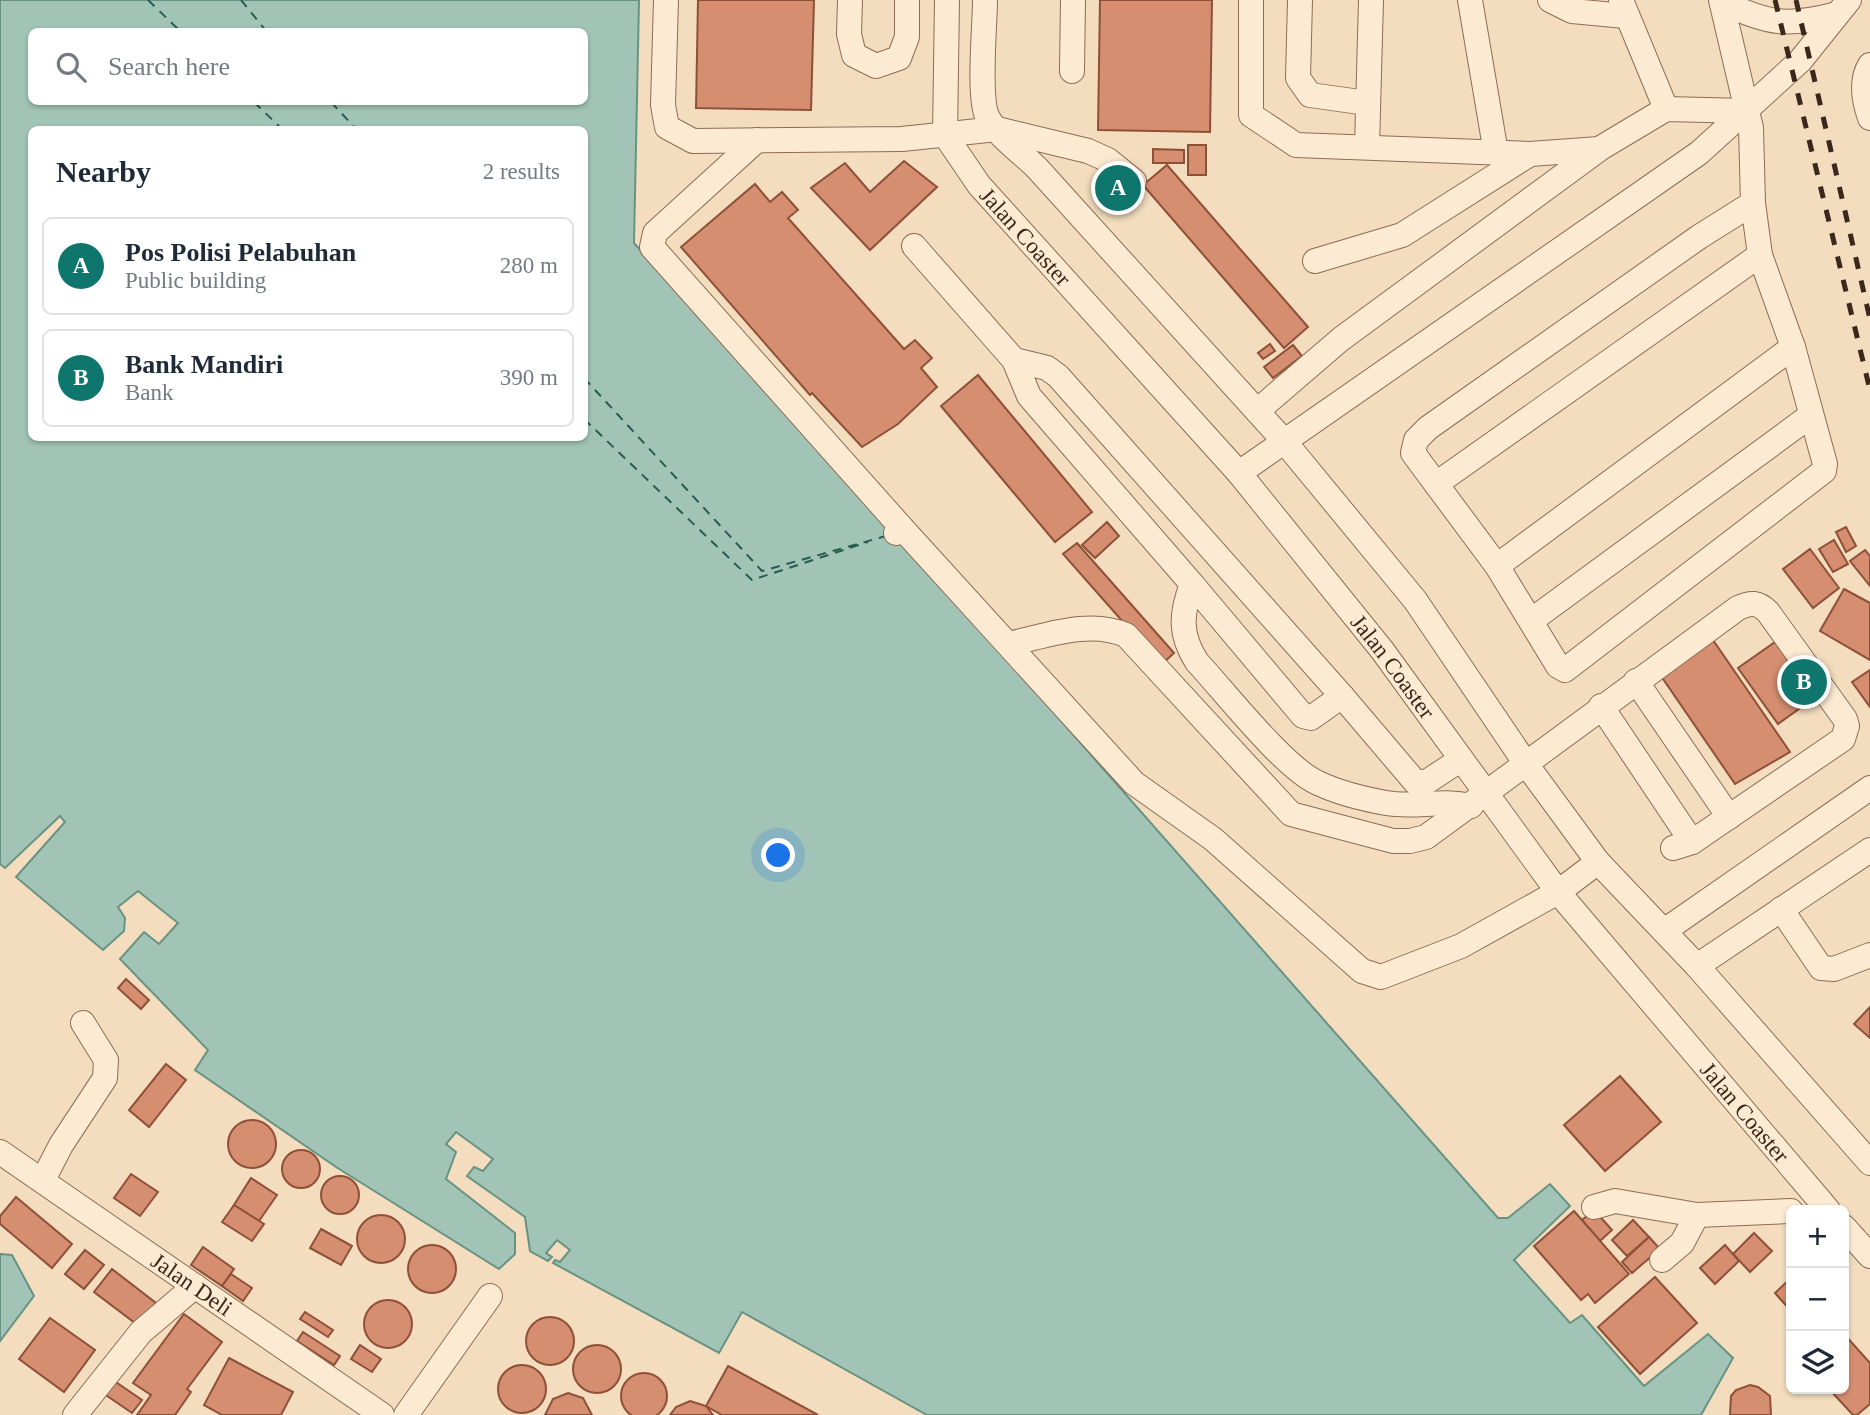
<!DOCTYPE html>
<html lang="en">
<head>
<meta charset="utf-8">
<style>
  body { margin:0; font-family:Georgia,serif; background:#f2f2f3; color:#1f2937 }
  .controls { position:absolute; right:21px; bottom:21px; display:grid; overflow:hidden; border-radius:10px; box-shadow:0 2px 5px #0004 }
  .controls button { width:63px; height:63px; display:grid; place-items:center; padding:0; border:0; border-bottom:2px solid #e0e1e3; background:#fff; color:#1f2937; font:35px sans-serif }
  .you { position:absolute; left:779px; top:856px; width:24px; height:24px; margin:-18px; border:5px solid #fff; border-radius:50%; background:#1a73e8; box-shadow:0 0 0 10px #1a73e833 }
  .badge { display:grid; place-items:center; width:46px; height:46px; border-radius:50%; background:#0f766e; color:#fff; font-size:23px; font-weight:700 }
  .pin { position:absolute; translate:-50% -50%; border:4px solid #fff; box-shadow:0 2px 7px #0006 }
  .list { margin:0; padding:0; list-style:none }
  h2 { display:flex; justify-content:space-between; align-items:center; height:91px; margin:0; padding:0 28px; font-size:30px }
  h2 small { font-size:23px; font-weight:400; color:#747a83 }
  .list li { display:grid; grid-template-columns:46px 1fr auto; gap:21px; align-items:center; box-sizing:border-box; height:98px; margin:0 14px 14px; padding:0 14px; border:2px solid #e0e1e3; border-radius:10px }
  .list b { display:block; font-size:26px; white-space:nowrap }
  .list p { margin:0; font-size:23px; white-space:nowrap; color:#747a83 }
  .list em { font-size:23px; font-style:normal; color:#747a83 }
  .icon { flex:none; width:38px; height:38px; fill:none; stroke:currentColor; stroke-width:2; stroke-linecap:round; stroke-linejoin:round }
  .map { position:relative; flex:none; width:1870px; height:1415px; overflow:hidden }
  .search { position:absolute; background:#fff; box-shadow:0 2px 5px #0004; left:28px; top:28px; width:560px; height:77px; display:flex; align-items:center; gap:18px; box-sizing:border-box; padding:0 24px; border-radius:10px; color:#747a83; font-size:26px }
  .panel { position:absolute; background:#fff; box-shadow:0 2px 5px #0004; left:28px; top:126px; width:560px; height:315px; border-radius:10px }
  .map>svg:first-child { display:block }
  .water { fill:#a2c4b6; stroke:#689383; stroke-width:2; fill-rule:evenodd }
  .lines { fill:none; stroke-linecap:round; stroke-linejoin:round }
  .ferry { stroke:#285c53; stroke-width:2; stroke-dasharray:9 7; stroke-linecap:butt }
  .building { fill:#d58e70; stroke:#8f5038; stroke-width:2 }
  .minor-casing { stroke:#8d6c55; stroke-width:26 }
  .minor { stroke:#fcebd2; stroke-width:24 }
  .rail { stroke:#3b271b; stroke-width:5; stroke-dasharray:12 12; stroke-linecap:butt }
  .labels { text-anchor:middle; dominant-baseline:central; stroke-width:6; stroke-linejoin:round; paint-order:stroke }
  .street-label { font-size:23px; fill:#3b271b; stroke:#f9e8cf }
</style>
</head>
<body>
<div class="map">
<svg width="1870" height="1415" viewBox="0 0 1870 1415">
  <rect width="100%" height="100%" fill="#f3ddbe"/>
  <g class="water">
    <path d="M0,0H639L634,243L896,533L1498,1218H1508L1550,1184L1570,1206L1514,1260L1570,1323L1582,1315L1644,1386L1708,1334L1733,1358L1701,1415H927L742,1312L719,1353L553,1263L555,1260L560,1262L570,1250L557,1240L546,1253L552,1257L548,1261L530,1251L525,1217L467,1176L474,1167L483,1171L493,1159L456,1132L446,1144L456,1152L446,1179L515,1233V1254L499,1269L336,1167L195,1070L208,1050L120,959L144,932L159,944L178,923L138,891L118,907L125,918L124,931L103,950L16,877L65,822L60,816L5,868L0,864ZM32,32H584V102H32ZM32,130H584V438H32Z"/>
    <path d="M0,1254L12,1255L34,1296L0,1341Z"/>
  </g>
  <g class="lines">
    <g class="ferry">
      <path d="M148,0L181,32"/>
      <path d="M241,0L267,32"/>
      <path d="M254,102L283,130"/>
      <path d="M331,102L357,130"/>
      <path d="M584,378L762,571L886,536"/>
      <path d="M584,419L752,580L868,542"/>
    </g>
  </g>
  <g class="building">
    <path d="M698,0H814L811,110L696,108Z"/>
    <path d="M1100,0H1212L1210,132L1098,130Z"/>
    <rect x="1188" y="145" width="18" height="30"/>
    <path d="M1153,149L1184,150V163H1153Z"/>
    <path d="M904,161L937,187L870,250L811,188L845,163L870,192Z"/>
    <path d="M1167,165L1308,327L1284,348L1143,185Z"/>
    <path d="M1110,177L1130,184L1126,198L1105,192Z"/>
    <path d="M755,184L770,202L782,192L798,210L788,218L904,349L915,340L932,358L921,368L937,387L898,424L862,447L812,393L810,395L681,247Z"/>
    <path d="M1270,344L1275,351L1263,359L1258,353Z"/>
    <path d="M1293,345L1302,356L1273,378L1264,367Z"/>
    <path d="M978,375L1092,512L1055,542L941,406Z"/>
    <path d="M1107,522L1119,536L1095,558L1082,545Z"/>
    <path d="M1846,527L1856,546L1846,552L1836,532Z"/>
    <path d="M1834,540L1848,564L1833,572L1819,549Z"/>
    <path d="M1077,543L1174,653L1161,665L1063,554Z"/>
    <path d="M1810,549L1839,588L1813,608L1783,569Z"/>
    <path d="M1865,550L1870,556V586L1850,561Z"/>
    <path d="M1844,589L1870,603V660L1820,631Z"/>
    <path d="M1785,635L1824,691L1778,724L1738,668Z"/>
    <path d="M1713,640L1790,752L1735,784L1659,673Z"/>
    <path d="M1870,670V707L1852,682Z"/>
    <path d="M126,979L149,1000L141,1009L118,988Z"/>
    <path d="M1870,1007V1038L1854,1024Z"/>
    <path d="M166,1064L186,1080L149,1127L129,1110Z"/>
    <path d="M1620,1076L1661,1122L1605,1171L1564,1125Z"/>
    <circle cx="252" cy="1144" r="24"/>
    <circle cx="301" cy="1169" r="19"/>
    <path d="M131,1174L158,1192L140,1216L114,1198Z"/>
    <circle cx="340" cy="1195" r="19"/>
    <path d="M251,1178L277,1195L259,1221L234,1205Z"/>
    <path d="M16,1197L72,1244L52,1268L0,1224V1216Z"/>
    <path d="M234,1205L264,1224L252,1241L222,1222Z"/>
    <path d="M1594,1210L1612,1230L1600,1241L1582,1220Z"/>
    <path d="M1574,1211L1629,1274L1595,1303L1588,1294L1581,1300L1534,1246Z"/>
    <circle cx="381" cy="1239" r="24"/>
    <path d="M1633,1220L1649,1237L1627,1256L1612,1240Z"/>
    <path d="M321,1229L352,1246L341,1265L310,1248Z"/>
    <path d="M1754,1233L1772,1251L1750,1272L1733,1254Z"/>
    <path d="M1649,1237L1660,1249L1632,1273L1622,1262Z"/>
    <path d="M1725,1245L1739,1261L1715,1284L1700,1268Z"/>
    <circle cx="432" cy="1269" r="24"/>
    <path d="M203,1247L234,1269L222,1286L191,1265Z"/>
    <path d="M85,1250L104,1265L84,1289L65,1274Z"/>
    <path d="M112,1269L156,1303L139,1326L94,1292Z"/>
    <path d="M231,1274L252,1288L243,1301L222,1286Z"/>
    <path d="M1655,1277L1697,1323L1640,1374L1598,1327Z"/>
    <path d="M1791,1278V1311L1775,1293Z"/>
    <circle cx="388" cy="1324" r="24"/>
    <path d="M305,1312L333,1330L328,1337L300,1319Z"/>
    <path d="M184,1314L222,1342L187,1389L191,1392L175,1415H137L151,1395L133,1383Z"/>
    <circle cx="550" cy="1341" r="24"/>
    <path d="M50,1318L95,1350L64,1392L19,1359Z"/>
    <path d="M303,1332L340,1356L334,1365L297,1341Z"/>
    <path d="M1844,1334L1870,1363V1404L1857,1415H1853L1829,1389H1844Z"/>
    <path d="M360,1345L381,1359L372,1372L351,1359Z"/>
    <circle cx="597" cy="1369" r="24"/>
    <path d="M229,1358L293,1392L281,1415H222L204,1405Z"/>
    <circle cx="522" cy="1389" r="24"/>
    <path d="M728,1366L818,1415H722L706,1406Z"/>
    <circle cx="644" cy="1396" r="23"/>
    <path d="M110,1378L142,1400L132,1413L100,1391Z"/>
    <path d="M1750,1385L1758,1387L1770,1396L1771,1415H1730L1731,1396L1736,1390Z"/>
    <path d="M568,1393L583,1398L592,1415H545L553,1399Z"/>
    <path d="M690,1401L706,1406L713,1415H670L676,1407Z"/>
  </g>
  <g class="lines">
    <defs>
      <g id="minor">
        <path d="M666,0L663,105L667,127L693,141L902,139L997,129L1088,151L1108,160L1134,181"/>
        <path d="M850,0L849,34L854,55L876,66L899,58L907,37V0"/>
        <path d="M985,0C985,25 978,96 987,116C997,136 1021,152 1037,168L1284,441L1415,600L1526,764L1598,862L1697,966L1870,1163"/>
        <path d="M1251,0V115L1296,145L1530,154L1599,149L1666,109L1747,111"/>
        <path d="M1300,0L1298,78L1310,95L1367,103"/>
        <path d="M1470,0L1496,153"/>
        <path d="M1550,0L1572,11L1625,16"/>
        <path d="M1621,0L1666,109"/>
        <path d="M1721,0L1751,128L1753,203L1699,237L1428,428L1416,440L1413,453L1497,566L1558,666L1565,670L1824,471L1825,464L1793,347L1760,255L1753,203"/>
        <path d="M1722,2C1768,24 1787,27 1837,14"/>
        <path d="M1870,65C1860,81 1864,101 1870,118"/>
        <path d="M1072,71L1073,0"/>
        <path id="s1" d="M945,135L979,185L1239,473L1382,650L1558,892L1828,1210"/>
        <path d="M945,135L947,0"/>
        <path d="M757,140L655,233L652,247L901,527L896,533"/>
        <path d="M1367,147L1371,0"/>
        <path d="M914,246L1014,360"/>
        <path d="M1315,261L1402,235L1530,154"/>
        <path d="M1257,411L1341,339L1598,150"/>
        <path d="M1239,473L1699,153L1800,61L1849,0"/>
        <path d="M1436,484L1760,255"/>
        <path d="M901,527L1134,783L1213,839L1362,971L1381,977L1461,946L1558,892L1598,862"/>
        <path d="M1497,566L1793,347"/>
        <path d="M1192,584L1303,716L1311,718L1342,696L1058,376L1047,368L1014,360L1029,396L1192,584C1181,614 1179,634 1197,662C1225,692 1284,768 1318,783C1339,793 1364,799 1386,803C1417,808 1440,799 1471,806"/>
        <path d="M1532,620L1810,416"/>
        <path d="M1008,644C1046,636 1089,619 1126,635L1291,814L1393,841H1410L1426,837L1738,608C1751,602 1758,602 1768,612L1845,719L1847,726L1843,739L1692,842L1673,848"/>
        <path d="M1636,681L1729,817"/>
        <path d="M1342,696L1416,783L1428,781L1460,760"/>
        <path d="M1601,706L1692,842"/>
        <path d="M1781,909L1821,968L1834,969L1870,955"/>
        <path d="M1664,931L1870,788"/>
        <path d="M1697,966L1870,850"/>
        <path id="s2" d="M0,1152L382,1415"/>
        <path d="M43,1180L61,1145L105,1078L106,1060L83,1023"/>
        <path d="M1594,1207L1615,1201L1697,1215L1791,1211"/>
        <path d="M1844,1227L1870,1256"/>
        <path d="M1662,1260L1682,1243L1697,1215"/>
        <path d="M75,1415L141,1332L195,1286"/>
        <path d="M406,1415L490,1296"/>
      </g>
    </defs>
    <use href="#minor" class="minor-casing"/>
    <use href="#minor" class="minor"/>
    <g class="rail">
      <path d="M1775,0L1870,390"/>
      <path d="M1796,0L1870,319"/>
    </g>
  </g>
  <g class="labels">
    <g class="street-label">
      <text stroke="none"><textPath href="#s1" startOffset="130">Jalan Coaster</textPath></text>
      <text stroke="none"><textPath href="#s1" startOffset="696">Jalan Coaster</textPath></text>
      <text stroke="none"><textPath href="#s1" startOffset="1264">Jalan Coaster</textPath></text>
      <text stroke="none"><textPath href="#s2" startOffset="233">Jalan Deli</textPath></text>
    </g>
  </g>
</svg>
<div class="controls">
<button>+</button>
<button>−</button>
<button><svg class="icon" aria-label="layers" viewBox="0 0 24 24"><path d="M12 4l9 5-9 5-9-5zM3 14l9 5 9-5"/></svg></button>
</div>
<div class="you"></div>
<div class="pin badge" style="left:1118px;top:188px">A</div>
<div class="pin badge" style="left:1804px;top:682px">B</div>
<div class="search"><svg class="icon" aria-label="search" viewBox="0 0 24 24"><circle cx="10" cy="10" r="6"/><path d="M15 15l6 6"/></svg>Search here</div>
<section class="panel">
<h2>Nearby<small>2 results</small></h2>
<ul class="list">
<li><span class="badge">A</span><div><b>Pos Polisi Pelabuhan</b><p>Public building</p></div><em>280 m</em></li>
<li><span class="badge">B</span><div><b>Bank Mandiri</b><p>Bank</p></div><em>390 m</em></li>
</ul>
</section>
</div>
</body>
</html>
